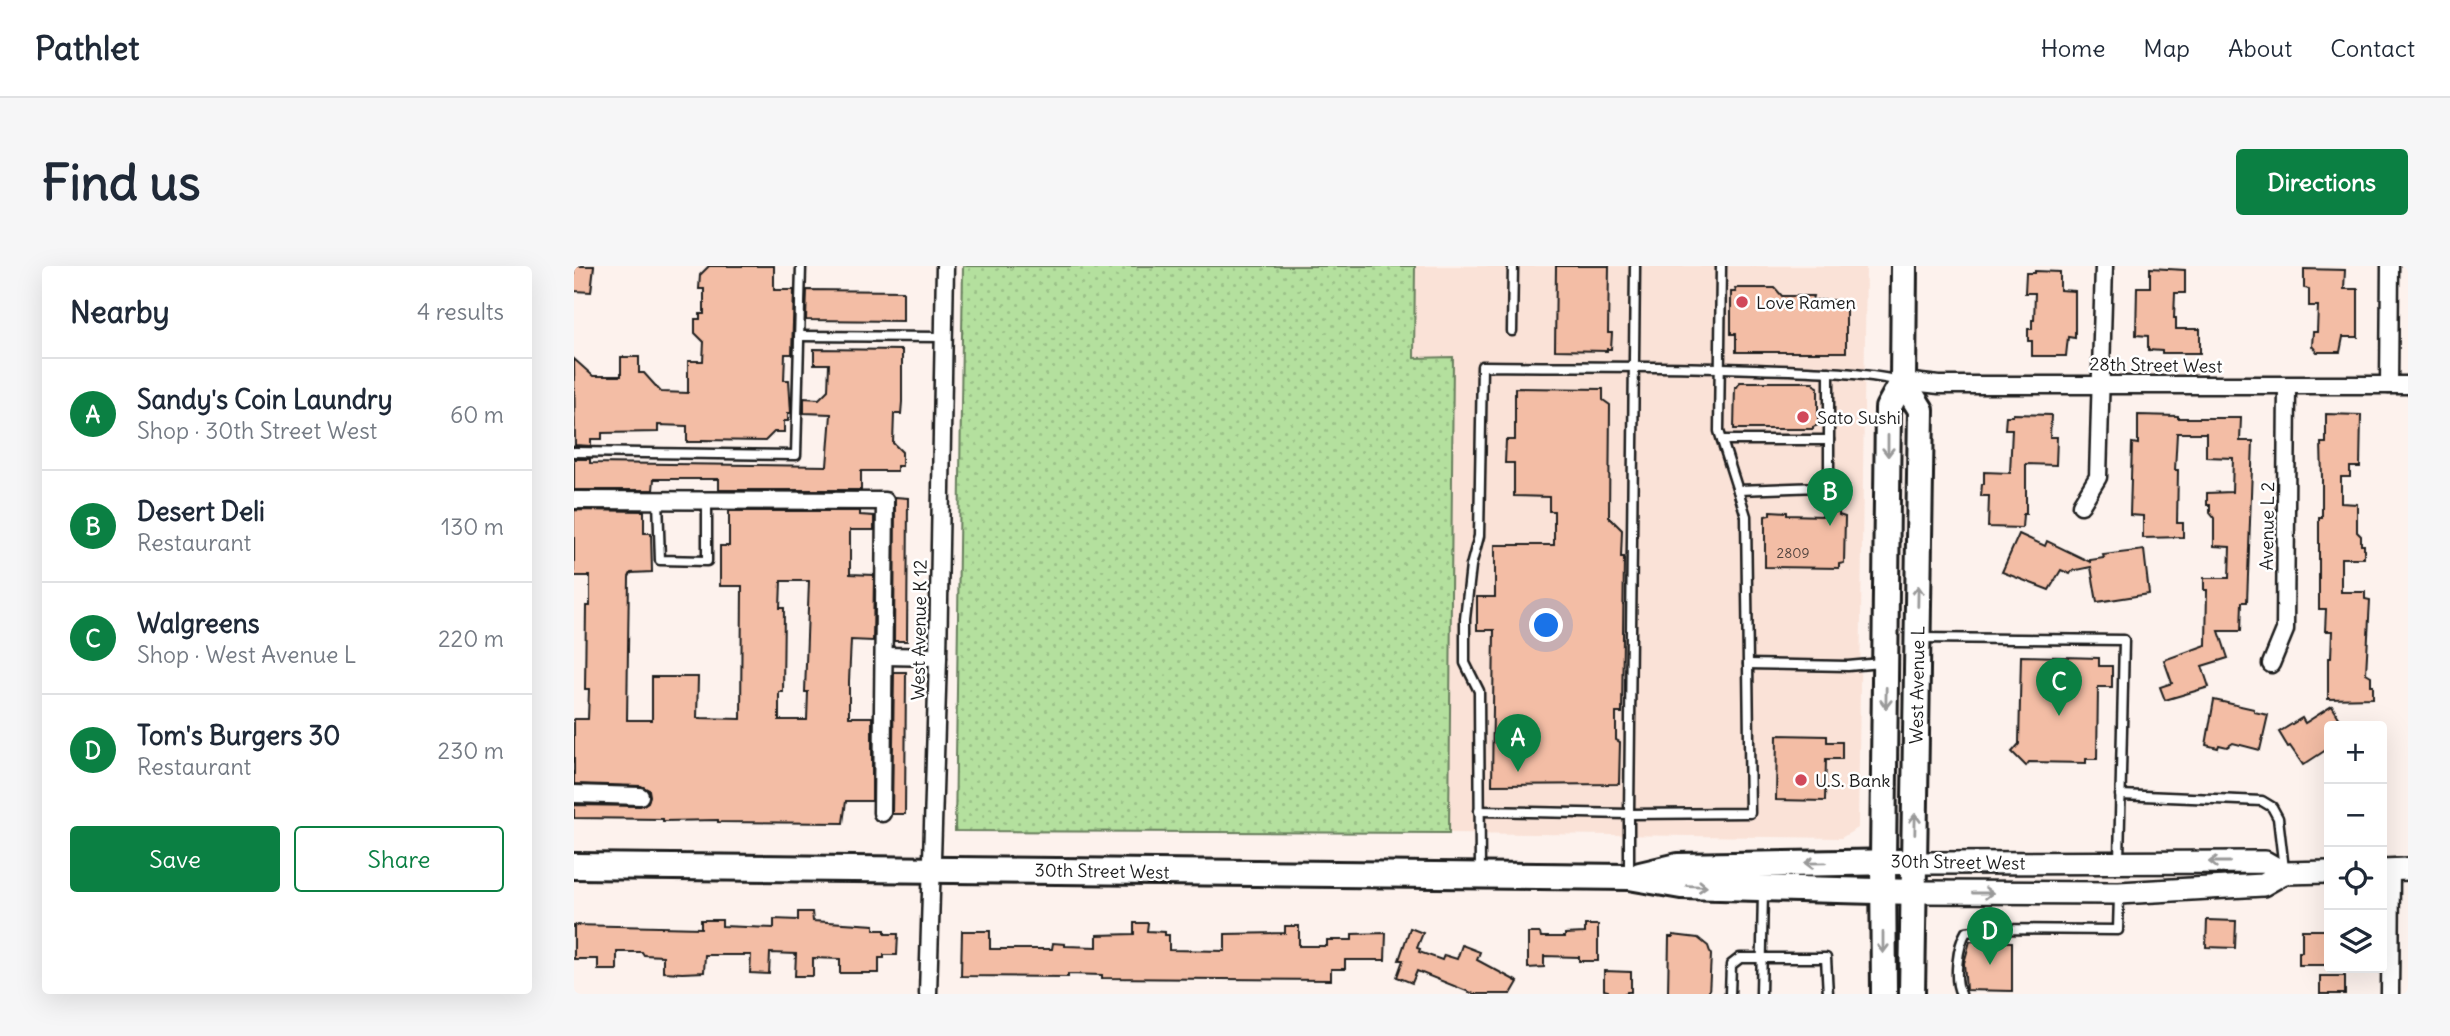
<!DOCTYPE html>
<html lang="en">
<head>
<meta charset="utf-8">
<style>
  body { margin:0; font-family:Delius,sans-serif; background:#f6f6f7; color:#1f2937 }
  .controls { position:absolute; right:21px; bottom:21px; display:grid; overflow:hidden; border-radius:7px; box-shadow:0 7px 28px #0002 }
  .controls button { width:63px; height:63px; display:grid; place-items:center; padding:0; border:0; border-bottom:2px solid #e0e1e3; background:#fff; color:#1f2937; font:35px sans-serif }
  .you { position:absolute; left:973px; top:360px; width:24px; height:24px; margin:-18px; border:5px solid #fff; border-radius:50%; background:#1a73e8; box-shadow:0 0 0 10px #1a73e833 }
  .badge { display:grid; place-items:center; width:46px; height:46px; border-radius:50%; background:#0b8043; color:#fff; font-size:23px; font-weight:700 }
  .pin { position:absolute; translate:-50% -58px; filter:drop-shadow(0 2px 4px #0008) }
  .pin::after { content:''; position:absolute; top:37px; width:24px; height:21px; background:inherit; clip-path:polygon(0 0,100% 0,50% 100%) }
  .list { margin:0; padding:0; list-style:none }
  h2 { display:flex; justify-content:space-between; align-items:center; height:91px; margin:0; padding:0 28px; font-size:30px }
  h2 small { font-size:23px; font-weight:400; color:#747a83 }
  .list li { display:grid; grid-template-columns:46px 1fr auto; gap:21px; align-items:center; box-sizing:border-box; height:112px; padding:0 28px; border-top:2px solid #e0e1e3 }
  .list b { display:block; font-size:26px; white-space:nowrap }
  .list p { margin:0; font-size:23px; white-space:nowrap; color:#747a83 }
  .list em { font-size:23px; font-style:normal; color:#747a83 }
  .actions { display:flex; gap:14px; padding:21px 28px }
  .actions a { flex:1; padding:16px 0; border:2px solid #0b8043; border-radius:7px; text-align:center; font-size:24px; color:#0b8043 }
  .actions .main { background:#0b8043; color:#fff }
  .icon { flex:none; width:38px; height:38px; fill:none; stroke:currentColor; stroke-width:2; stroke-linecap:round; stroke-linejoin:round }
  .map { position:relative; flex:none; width:1834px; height:728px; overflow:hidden; border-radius:7px }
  header { display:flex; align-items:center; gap:42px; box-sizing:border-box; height:98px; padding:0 35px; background:#fff; border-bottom:2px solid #e0e1e3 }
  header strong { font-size:33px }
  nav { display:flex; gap:38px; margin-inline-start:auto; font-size:24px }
  .intro { display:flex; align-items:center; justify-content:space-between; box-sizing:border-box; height:168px; padding:0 42px }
  h1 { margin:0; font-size:49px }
  .button { padding:18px 32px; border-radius:7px; background:#0b8043; color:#fff; font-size:24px; font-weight:700 }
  main { display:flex; gap:42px; padding:0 42px }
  aside { flex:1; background:#fff; border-radius:7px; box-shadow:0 7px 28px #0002 }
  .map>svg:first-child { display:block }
  .built { fill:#fae2d7 }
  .grass { fill:url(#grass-dots); stroke:#687e5d; stroke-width:2 }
  .building { fill:#f3bda5; stroke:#1c1c1c; stroke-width:2; fill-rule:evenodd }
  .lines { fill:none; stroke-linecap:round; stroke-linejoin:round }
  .lane-casing { stroke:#1c1c1c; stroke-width:13 }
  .street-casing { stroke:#1c1c1c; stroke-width:21 }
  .secondary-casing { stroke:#1c1c1c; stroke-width:26 }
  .primary-casing { stroke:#1c1c1c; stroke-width:30 }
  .lane { stroke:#fff; stroke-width:8 }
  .street { stroke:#fff; stroke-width:16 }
  .secondary { stroke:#fff; stroke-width:21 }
  .primary { stroke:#fff; stroke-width:24 }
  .oneway { stroke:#999 }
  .poi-dot { fill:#d1495b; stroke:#fff; stroke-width:2.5 }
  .labels { text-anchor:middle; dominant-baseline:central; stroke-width:5; stroke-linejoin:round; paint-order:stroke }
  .number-label { font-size:14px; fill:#52443e }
  .poi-label { font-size:18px; fill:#1c1c1c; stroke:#fff; text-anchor:start }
  .street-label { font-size:18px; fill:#1c1c1c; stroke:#fff }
</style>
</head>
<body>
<header>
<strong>Pathlet</strong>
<nav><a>Home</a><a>Map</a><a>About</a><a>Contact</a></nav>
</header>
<div class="intro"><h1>Find us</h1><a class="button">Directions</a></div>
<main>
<aside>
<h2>Nearby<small>4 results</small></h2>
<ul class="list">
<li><span class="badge">A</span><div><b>Sandy's Coin Laundry</b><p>Shop · 30th Street West</p></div><em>60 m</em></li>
<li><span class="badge">B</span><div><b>Desert Deli</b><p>Restaurant</p></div><em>130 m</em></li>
<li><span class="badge">C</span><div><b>Walgreens</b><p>Shop · West Avenue L</p></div><em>220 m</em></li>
<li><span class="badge">D</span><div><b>Tom's Burgers 30</b><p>Restaurant</p></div><em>230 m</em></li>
</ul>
<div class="actions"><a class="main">Save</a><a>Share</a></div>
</aside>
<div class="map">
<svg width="1834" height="728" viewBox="0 0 1834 728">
  <defs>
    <pattern id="grass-dots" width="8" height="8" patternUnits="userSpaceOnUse" patternTransform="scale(1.75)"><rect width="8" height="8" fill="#b4e09e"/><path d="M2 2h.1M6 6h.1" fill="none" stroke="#9ac088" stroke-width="1.8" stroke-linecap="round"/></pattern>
  </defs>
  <rect width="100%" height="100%" fill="#fdf2ed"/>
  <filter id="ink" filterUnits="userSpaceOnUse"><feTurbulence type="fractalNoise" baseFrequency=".0143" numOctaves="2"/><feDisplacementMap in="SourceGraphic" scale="14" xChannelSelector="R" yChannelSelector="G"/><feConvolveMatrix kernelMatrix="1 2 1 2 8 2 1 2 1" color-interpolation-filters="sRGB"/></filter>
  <g filter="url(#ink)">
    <path class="built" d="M841,0H1292L1284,562L1267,572L875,567L879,92H840Z"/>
    <path class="grass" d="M389,0H841L840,92L879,91L875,567L381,565Z"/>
    <g class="building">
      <path d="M0,0H20L17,26L0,25Z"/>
      <path d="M135,0H200V24H220L218,88H211L210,114H215L217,147H214V155H210V166H200L191,175L128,174V176H113V160L84,159V166L28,167V173H17V180L1,179L0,93L19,110H47V91H65V107H70L87,126L114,127V95H129L130,76L121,67V53H126V48H130V23H125L126,9Z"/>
      <path d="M982,0H1035L1034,67H1038L1037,83H1033V85L981,84Z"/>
      <path d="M1576,2L1611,4V27H1601L1600,52H1602V63H1626V87H1588V85L1574,84V70L1562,69L1563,21H1576Z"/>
      <path d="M1730,3L1771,4L1770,23H1784V71H1769L1766,86H1743L1738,80L1739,66H1743L1744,40H1735V23L1730,22Z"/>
      <path d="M1461,5L1486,6V24L1501,25V72L1494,71L1492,90H1458V75H1454V63H1458V54H1460L1461,27H1451L1452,7H1461Z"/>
      <path d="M1161,22H1201L1208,30H1239L1238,34H1272V86H1162V68H1157V26H1162Z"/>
      <path d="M233,24L329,25V55L232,54Z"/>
      <path d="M240,83L328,84V136L327,148H320L319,177L328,186V200H323V205H287V224H145V213H80L79,224H0V193H16V197L253,200L257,148L230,147V132L245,133L254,124L255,98H240Z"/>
      <path d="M1166,116H1239L1240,119L1244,121V159L1239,161V163H1160L1161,121H1163Z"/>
      <path d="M941,122L1029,123V134L1036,139L1035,251L1048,264L1047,291H1050L1048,447H1042V474L1046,476L1045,518L918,519L920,364H903V331H921V279H980V245H975V231L940,230V197H931L932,174H941Z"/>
      <path d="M1439,148L1477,149L1476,171H1483L1482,199L1452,198V248H1449L1448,262L1414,261L1415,230H1407L1408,218H1410V206L1436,207L1438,163H1431L1432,150H1439Z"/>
      <path d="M1752,148L1787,149L1786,201H1776V211H1767V237L1783,238V266L1787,270V279H1790V292H1767V326H1791V333L1796,334L1792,407L1797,410V419H1799V432L1754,433V392H1757L1758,365H1751L1752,343H1745V251H1748V212L1747,177H1752Z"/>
      <path d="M1564,149L1604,150V152H1667L1666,175H1679L1673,336H1668L1667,365H1645L1654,392L1628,400L1635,421L1591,434L1586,421L1598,417L1590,394L1632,379L1633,324H1630V312H1655L1656,281L1640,280V252L1636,247V239H1633V227L1658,226L1659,192L1632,191V167H1603L1601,204H1604L1603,257H1609V271L1569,272V250L1556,249L1558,177L1564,178Z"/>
      <path d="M321,231L334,232L333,375H320Z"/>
      <path d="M0,244L70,245V267H77L78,306L57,307L55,311L53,454H78V411H124L123,452L167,453L168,320H146V280H155V245H286V249L300,250V264H276V308L300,309L299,375L277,374L275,415V451H298V535H272L269,557L144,556V554L89,555V553L0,552V539L66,540L74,536L76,530L75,524L67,520L0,518V453H14L15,423H11L12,340H16V310H0ZM207,315H235L231,426H234L233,454H205V426H209L210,342H206Z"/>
      <path d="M1196,245L1213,246V249L1250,250V246H1265V249L1271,251L1270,297L1265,298V302L1191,301V250L1196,249Z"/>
      <path d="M1445,268L1471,280L1473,275L1516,296V294L1530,292L1529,289L1570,284L1575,328L1523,336L1517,301L1498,305L1496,308L1487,304L1475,324L1428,306Z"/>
      <path d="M1447,390L1525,392V400H1538V421H1524L1523,493H1512V497L1455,496L1452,500L1438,486L1445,478Z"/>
      <path d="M320,406H332L331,548H318Z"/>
      <path d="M1640,434L1680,443V446L1694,449L1686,484L1659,477L1653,481L1645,479L1644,482L1632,479Z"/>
      <path d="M1758,440L1770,460H1755V482L1729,499L1716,480L1714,481L1705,466L1728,452L1731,457Z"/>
      <path d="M1203,469L1253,470V476H1268V493H1252L1251,535L1202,534Z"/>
      <path d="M224,646H238L239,655L300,659V664H311V668H324L323,689H310V692H305V707H266V693L239,692V710H221L222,688L196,687L195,708L176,707L177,689H131L130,706L108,707L89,706V690L70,689L68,686H43V704H24V693H0V659L127,662V654H148V660L200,662V653L224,654Z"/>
      <path d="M1633,654L1662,655L1661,682L1632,681Z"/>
      <path d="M560,657H574L573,665L591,666V669H595V684L651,685V668L711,667V660H725V680H753V674H778V668L812,667L811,694H771V703H757V714L528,712V709L494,708V711L387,710L388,665H416V683H478L479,677L491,678V680L523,681V669L560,668Z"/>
      <path d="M1011,659H1024V695H1005V691L970,690V701L954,702V667H966L967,671H991V668L1011,667Z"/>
      <path d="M836,662L849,667L843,682L846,683L845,686L868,694L870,689L883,693L888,679L906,686L903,694L944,716L937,728H900L843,705L838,717L823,711L829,694H825Z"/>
      <path d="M1728,664H1753V672L1755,671V699H1725V686H1728Z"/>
      <path d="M1099,669L1124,672L1134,680L1137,689L1135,728H1094L1095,671H1099Z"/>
      <path d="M1396,675L1438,676V725L1392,724L1390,697Z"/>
      <path d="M1030,705L1057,706V726H1053V728H1034V725L1030,724Z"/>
      <rect x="1746" y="710" width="25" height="18"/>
    </g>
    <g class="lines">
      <defs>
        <g id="lane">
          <path d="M1061,0L1055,548L1176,547L1172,250L1145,165L1147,0"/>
          <path d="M938,65L939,0"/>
          <path d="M225,70L370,71"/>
          <path d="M1148,174H1255"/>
          <path d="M0,186L222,189L227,0"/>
          <path d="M1164,224L1247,221L1255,212V106"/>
          <path d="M84,234L86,294L133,295V234"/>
          <path d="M1346,372L1550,374L1545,595"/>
          <path d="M1174,398L1274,400L1307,397"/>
          <path d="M1546,529L1688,535L1698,541L1704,552L1710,603"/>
          <path d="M905,545L1055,548V609"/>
          <path d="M906,608L905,425L891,397V353L897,300L905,270L908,100C1000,101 1091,100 1182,103C1231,105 1279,105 1326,115"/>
          <path d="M1156,728L1157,699L1166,692H1252L1254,728"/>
          <path d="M1187,728L1189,625"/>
          <path d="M1387,728C1379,714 1384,679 1392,666L1414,663L1544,664L1545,629"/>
        </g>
        <g id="street">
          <path d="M1329,115L1365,119H1834"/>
          <path d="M1815,119L1816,0"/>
          <path d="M0,234L311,235L308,547"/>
          <path d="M1507,239L1524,211L1530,0"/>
          <path d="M311,390L364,391"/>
          <path d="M1697,398L1711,364L1713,120"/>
          <path d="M0,528L66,530"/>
          <path d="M354,728L364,391L371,0"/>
          <path d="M1816,728L1817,603"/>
        </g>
        <g id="secondary">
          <path d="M1341,597L1691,596L1710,607"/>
          <path d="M1808,604L1834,603"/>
          <path d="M1341,626L1545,627L1689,619L1710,607L1755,606"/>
        </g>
        <g id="primary">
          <path d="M1329,115L1347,144L1338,728"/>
          <path d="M0,600L1055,611L1107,620L1341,626"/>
          <path d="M1066,609L1104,600L1326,596"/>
          <path d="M1310,728L1309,595L1314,142L1329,115L1330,0"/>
        </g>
      </defs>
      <use href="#lane" class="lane-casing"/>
      <use href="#street" class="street-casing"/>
      <use href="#secondary" class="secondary-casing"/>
      <use href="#primary" class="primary-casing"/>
      <use href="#lane" class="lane"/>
      <use href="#street" class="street"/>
      <use href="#secondary" class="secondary"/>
      <use href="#primary" class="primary"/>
    </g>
    <defs><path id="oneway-shaft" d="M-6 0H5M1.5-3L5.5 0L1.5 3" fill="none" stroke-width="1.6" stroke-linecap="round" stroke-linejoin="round" transform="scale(1.75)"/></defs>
    <g class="oneway">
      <use href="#oneway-shaft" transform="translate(1314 180) rotate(90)"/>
      <use href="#oneway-shaft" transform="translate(1344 330) rotate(-89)"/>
      <use href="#oneway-shaft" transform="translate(1312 432) rotate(91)"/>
      <use href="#oneway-shaft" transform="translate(1341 558) rotate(-89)"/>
      <use href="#oneway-shaft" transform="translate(1645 596) rotate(180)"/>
      <use href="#oneway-shaft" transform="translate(1241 597) rotate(179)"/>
      <use href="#oneway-shaft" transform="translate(1123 620) rotate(2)"/>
      <use href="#oneway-shaft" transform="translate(1409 627)"/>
      <use href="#oneway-shaft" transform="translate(1309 677) rotate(90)"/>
    </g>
  </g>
  <g class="poi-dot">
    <circle cx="1168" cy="36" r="7"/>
    <circle cx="1229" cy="151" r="7"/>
    <circle cx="1227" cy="514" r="7"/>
  </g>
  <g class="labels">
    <g class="number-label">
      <text x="1219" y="287">2809</text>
    </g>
    <g class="poi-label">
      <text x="1182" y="36">Love Ramen</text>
      <text x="1243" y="151">Sato Sushi</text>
      <text x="1241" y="514">U.S. Bank</text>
    </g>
    <g class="street-label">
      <text transform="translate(1582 99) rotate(1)">28th Street West</text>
      <text transform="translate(1693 260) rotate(-89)">Avenue L 2</text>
      <text transform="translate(345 364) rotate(-89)">West Avenue K 12</text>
      <text transform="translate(1343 419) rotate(-89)">West Avenue L</text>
      <text transform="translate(1384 596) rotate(1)">30th Street West</text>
      <text transform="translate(528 605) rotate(1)">30th Street West</text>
    </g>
  </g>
</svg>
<div class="controls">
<button>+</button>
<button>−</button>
<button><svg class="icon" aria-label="locate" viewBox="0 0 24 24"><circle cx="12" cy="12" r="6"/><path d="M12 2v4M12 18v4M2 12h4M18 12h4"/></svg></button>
<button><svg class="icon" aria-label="layers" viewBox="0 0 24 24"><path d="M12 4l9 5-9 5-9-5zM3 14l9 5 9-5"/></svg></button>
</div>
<div class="you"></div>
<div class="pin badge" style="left:944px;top:506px">A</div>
<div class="pin badge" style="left:1256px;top:260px">B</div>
<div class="pin badge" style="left:1485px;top:450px">C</div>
<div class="pin badge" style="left:1416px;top:699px">D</div>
</div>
</main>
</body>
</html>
